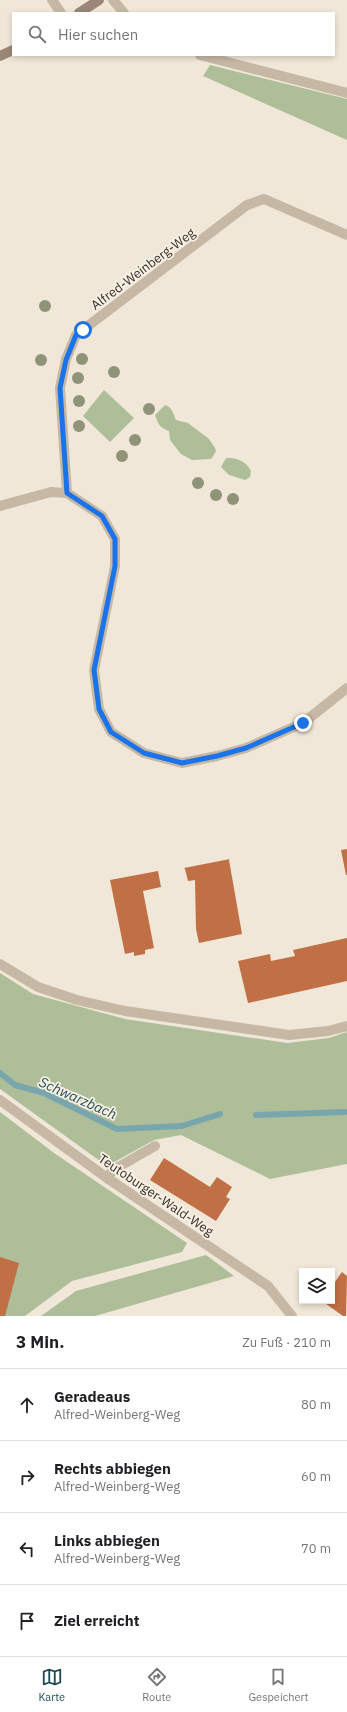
<!DOCTYPE html>
<html lang="de">
<head>
<meta charset="utf-8">
<style>
  body { margin:0; font-family:"IBM Plex Sans",sans-serif; background:#f2f2f2; color:#202124 }
  .controls { position:absolute; right:12px; bottom:12px; display:grid; overflow:hidden; border-radius:0px; box-shadow:0 2px 6px #0003 }
  .controls button { width:36px; height:36px; display:grid; place-items:center; padding:0; border:0; border-bottom:1px solid #e0e0e0; background:#fff; color:#202124; font:20px sans-serif }
  .stop { position:absolute; width:12px; height:12px; margin:-9px; border:3px solid #1a73e8; border-radius:50%; background:#fff }
  .stop.end { background:#1a73e8; border-color:#fff; box-shadow:0 1px 4px #0008 }
  .list { margin:0; padding:0; list-style:none }
  h2 { display:flex; justify-content:space-between; align-items:center; height:52px; margin:0; padding:0 16px; font-size:17px }
  h2 small { font-size:13px; font-weight:400; color:#757577 }
  .list li { display:grid; grid-template-columns:26px 1fr auto; gap:12px; align-items:center; box-sizing:border-box; height:72px; padding:0 16px; border-top:1px solid #e0e0e0 }
  .list b { display:block; font-size:15px; white-space:nowrap }
  .list p { margin:0; font-size:13px; white-space:nowrap; color:#757577 }
  .list em { font-size:13px; font-style:normal; color:#757577 }
  .icon { flex:none; width:22px; height:22px; fill:none; stroke:currentColor; stroke-width:2; stroke-linecap:round; stroke-linejoin:round }
  .map { position:relative; flex:none; width:347px; height:1316px; overflow:hidden }
  .search { position:absolute; background:#fff; box-shadow:0 2px 6px #0003; left:12px; right:12px; top:12px; height:44px; display:flex; align-items:center; gap:10px; box-sizing:border-box; padding:0 14px; border-radius:0px; color:#757577; font-size:15px }
  .sheet { height:340px; background:#fff }
  nav { display:flex; justify-content:space-around; align-items:center; box-sizing:border-box; height:56px; border-top:1px solid #e0e0e0; background:#fff; font-size:11px; color:#757577 }
  nav a { display:grid; justify-items:center; gap:2px }
  nav .on { color:#1d4a53 }
  .map>svg:first-child { display:block }
  .green { fill:#aebe99 }
  .lines { fill:none; stroke-linecap:round; stroke-linejoin:round }
  .stream { stroke:#79a5ac; stroke-width:6 }
  .building { fill:#c16f45 }
  .lane { stroke:#c7b8a5; stroke-width:10 }
  .street { stroke:#c7b8a5; stroke-width:10 }
  .secondary { stroke:#9b8777; stroke-width:10 }
  .tree { fill:#8f9479 }
  .route { stroke:#1a73e8; stroke-width:5 }
  .labels { text-anchor:middle; dominant-baseline:central; stroke-width:3.5; stroke-linejoin:round; paint-order:stroke }
  .street-label { font-size:13px; fill:#332b26; stroke:#f8f1e4 }
  .water-label { font-size:14px; font-style:italic; fill:#1d4a53; stroke:#f8f1e4 }
</style>
</head>
<body>
<div class="map">
<svg width="347" height="1316" viewBox="0 0 347 1316">
  <rect width="100%" height="100%" fill="#f0e7d8"/>
  <g class="green">
    <path d="M210,65L347,99V140L203,76Z"/>
    <path d="M104,390L134,418L110,442L83,416Z"/>
    <path d="M165,405C172,407 173,413 176,420L188,423L209,439L215,448L216,451L212,458L210,459L192,460L181,454L170,440L169,431C160,428 158,424 155,415Z"/>
    <path d="M226,458C237,458 245,460 251,471L250,477L245,480L229,475L221,467Z"/>
    <path d="M0,973L33,994L125,1019L287,1043L329,1038L347,1032V1164L270,1179L181,1135L154,1140L107,1166L0,1089Z"/>
    <path d="M0,1112L54,1153L187,1243L182,1252L72,1281L25,1316H0Z"/>
    <path d="M206,1255L234,1276L95,1316H41L76,1291Z"/>
  </g>
  <g class="lines">
    <g class="stream">
      <path d="M0,1073L15,1085L44,1093L117,1129L182,1126L220,1114"/>
      <path d="M256,1115L347,1112"/>
    </g>
  </g>
  <g class="building">
    <path d="M347,849V875H346L341,850Z"/>
    <path d="M230,859L229,860L242,934L199,943L196,929L195,880L188,881L185,869L184,868Z"/>
    <path d="M158,871L161,887L143,891L154,948L145,950V954L134,956V952L125,954L110,880Z"/>
    <path d="M347,938V981L248,1003L238,961L270,954L271,961L295,956L293,950Z"/>
    <path d="M164,1158L210,1187L217,1177L232,1187L226,1197L230,1199L216,1221L150,1180Z"/>
    <path d="M0,1257L19,1263L5,1316H0Z"/>
    <path d="M342,1272L347,1276L346,1316H343L322,1301H332V1286Z"/>
  </g>
  <g class="lines">
    <path class="lane" d="M107,1178L113,1170L155,1146"/>
    <g class="street">
      <path d="M52,0L61,13"/>
      <path d="M113,0L124,13"/>
      <path d="M200,55L347,93"/>
      <path d="M67,493L60,388L66,359L76,335L247,205L264,199L347,235"/>
      <path d="M0,506L51,492L67,493L102,516L115,539V566L94,670L99,709L111,732L144,753L182,763L217,756L246,748L303,723L347,688"/>
      <path d="M0,964L38,987L77,1000L125,1011L289,1035L328,1031L347,1026"/>
      <path d="M0,1100L107,1178L268,1286L292,1316"/>
    </g>
    <g class="secondary">
      <path d="M79,13L99,0"/>
      <path d="M0,56L13,50"/>
    </g>
  </g>
  <g class="tree">
    <circle cx="45" cy="306" r="6"/>
    <circle cx="82" cy="359" r="6"/>
    <circle cx="41" cy="360" r="6"/>
    <circle cx="114" cy="372" r="6"/>
    <circle cx="78" cy="378" r="6"/>
    <circle cx="79" cy="401" r="6"/>
    <circle cx="149" cy="409" r="6"/>
    <circle cx="79" cy="426" r="6"/>
    <circle cx="135" cy="440" r="6"/>
    <circle cx="122" cy="456" r="6"/>
    <circle cx="198" cy="483" r="6"/>
    <circle cx="216" cy="495" r="6"/>
    <circle cx="233" cy="499" r="6"/>
  </g>
  <g class="lines">
    <path class="route" d="M83,330L76,335L66,360L60,388L67,493L102,516L115,539V566L94,670L99,709L111,732L144,753L182,763L217,756L246,748L303,723"/>
  </g>
  <g class="labels">
    <g class="street-label">
      <text transform="translate(143 269) rotate(-37)">Alfred-Weinberg-Weg</text>
      <text transform="translate(156 1195) rotate(34)">Teutoburger-Wald-Weg</text>
    </g>
    <g class="water-label">
      <text transform="translate(78 1098) rotate(24)">Schwarzbach</text>
    </g>
  </g>
</svg>
<div class="controls">
<button><svg class="icon" aria-label="layers" viewBox="0 0 24 24"><path d="M12 4l9 5-9 5-9-5zM3 14l9 5 9-5"/></svg></button>
</div>
<div class="stop" style="left:83px;top:330px"></div>
<div class="stop end" style="left:303px;top:723px"></div>
<div class="search"><svg class="icon" aria-label="search" viewBox="0 0 24 24"><circle cx="10" cy="10" r="6"/><path d="M15 15l6 6"/></svg>Hier suchen</div>
</div>
<section class="sheet">
<h2>3 Min.<small>Zu Fuß · 210 m</small></h2>
<ul class="list">
<li><svg class="icon" aria-label="ahead" viewBox="0 0 24 24"><path d="M12 20V5M6 11l6-6 6 6"/></svg><div><b>Geradeaus</b><p>Alfred-Weinberg-Weg</p></div><em>80 m</em></li>
<li><svg class="icon" aria-label="right" viewBox="0 0 24 24"><path d="M7 20v-9h11M14 6l5 5-5 5"/></svg><div><b>Rechts abbiegen</b><p>Alfred-Weinberg-Weg</p></div><em>60 m</em></li>
<li><svg class="icon" aria-label="left" viewBox="0 0 24 24"><path d="M17 20v-9H6M10 6l-5 5 5 5"/></svg><div><b>Links abbiegen</b><p>Alfred-Weinberg-Weg</p></div><em>70 m</em></li>
<li><svg class="icon" aria-label="arrive" viewBox="0 0 24 24"><path d="M6 21V4h12l-3 4 3 4H6"/></svg><div><b>Ziel erreicht</b></div></li>
</ul>
</section>
<nav>
<a class="on"><svg class="icon" aria-label="map" viewBox="0 0 24 24"><path d="M3 6l6-2 6 2 6-2v14l-6 2-6-2-6 2zM9 4v14M15 6v14"/></svg>Karte</a>
<a><svg class="icon" aria-label="directions" viewBox="0 0 24 24"><path d="M12 3l9 9-9 9-9-9zM9 14v-3h6M13 9l2 2-2 2"/></svg>Route</a>
<a><svg class="icon" aria-label="saved" viewBox="0 0 24 24"><path d="M7 4h10v16l-5-4-5 4z"/></svg>Gespeichert</a>
</nav>
</body>
</html>
